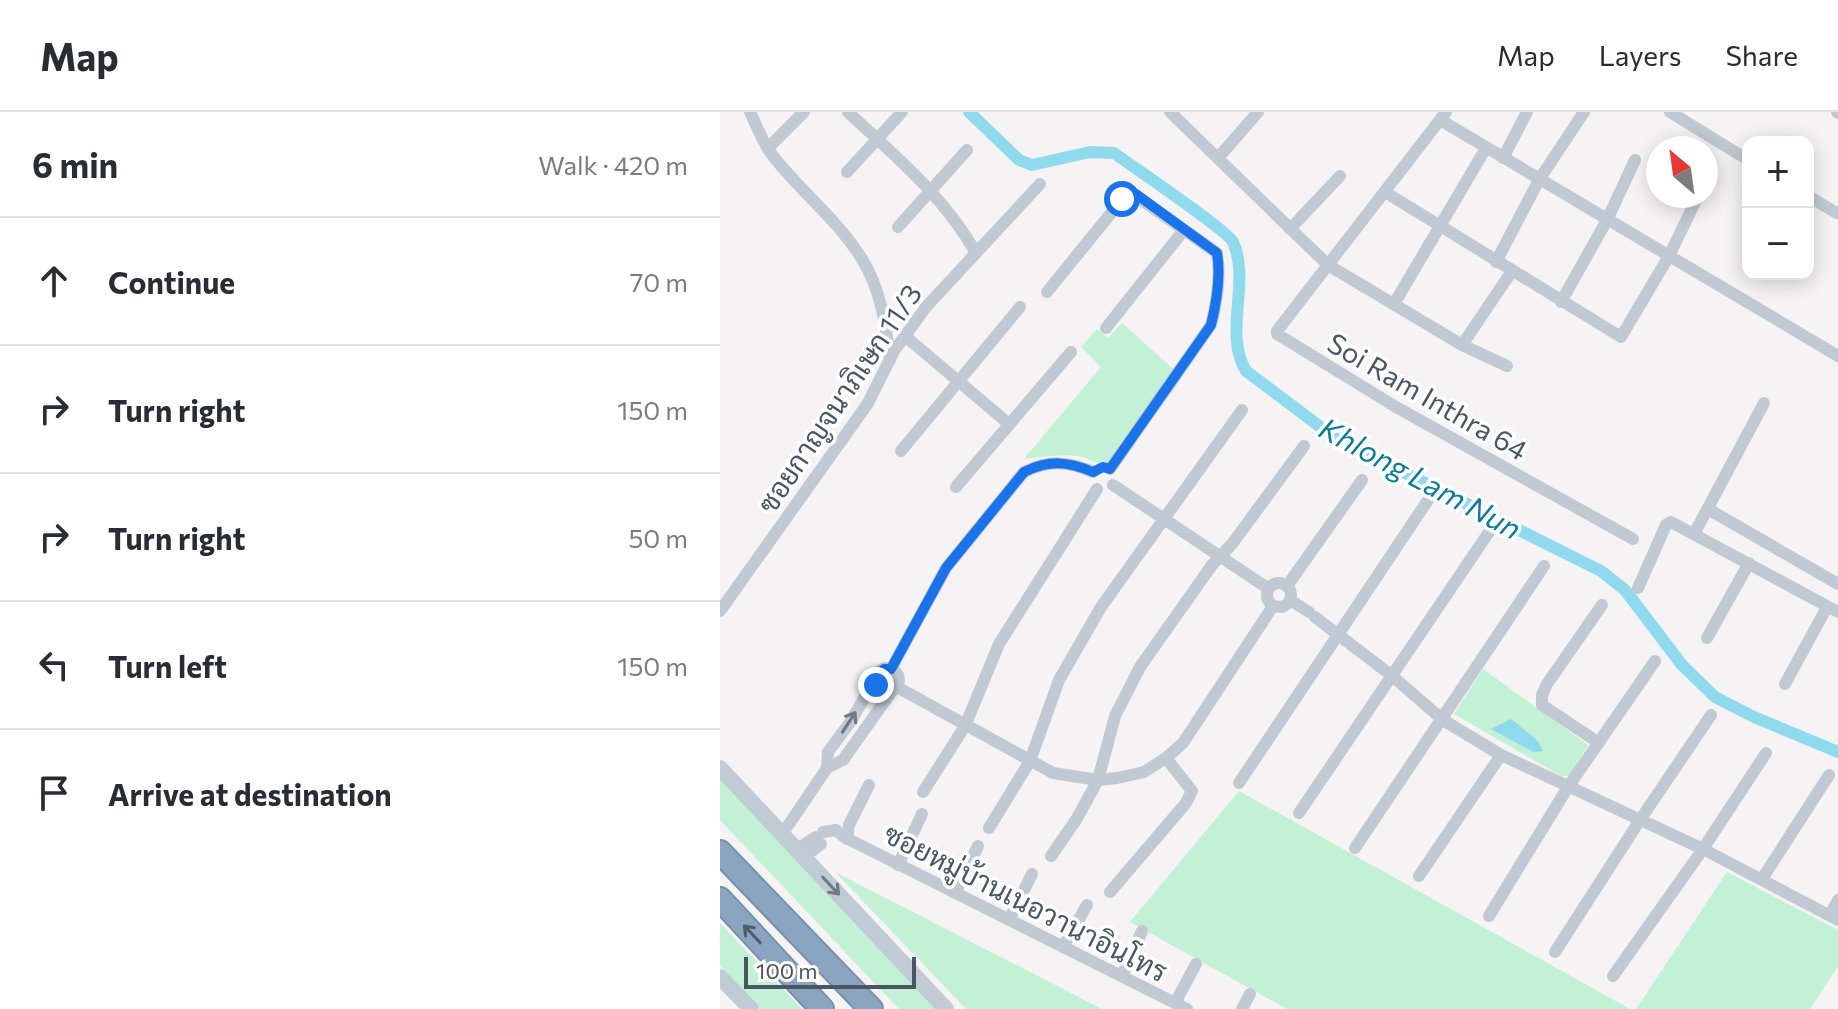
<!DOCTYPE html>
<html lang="en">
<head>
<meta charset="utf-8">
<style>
  body { margin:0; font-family:Commissioner,Sarabun,sans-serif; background:#f2f2f3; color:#2b2b33 }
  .controls { position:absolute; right:24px; top:24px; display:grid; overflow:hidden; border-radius:16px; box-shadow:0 4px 20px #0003 }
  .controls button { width:72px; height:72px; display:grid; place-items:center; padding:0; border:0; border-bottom:2px solid #e1e1e2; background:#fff; color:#2b2b33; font:40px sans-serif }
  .compass { position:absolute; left:926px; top:24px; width:72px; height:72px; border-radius:50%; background:#fff; box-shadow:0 4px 20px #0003; rotate:331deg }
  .scale { position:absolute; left:24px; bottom:20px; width:172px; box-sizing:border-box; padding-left:8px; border:4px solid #4a5661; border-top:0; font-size:22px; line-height:28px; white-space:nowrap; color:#4a5661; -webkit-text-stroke:6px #fff; paint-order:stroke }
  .stop { position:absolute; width:24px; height:24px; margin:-18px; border:6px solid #1a73e8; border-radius:50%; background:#fff }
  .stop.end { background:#1a73e8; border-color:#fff; box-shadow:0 2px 8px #0008 }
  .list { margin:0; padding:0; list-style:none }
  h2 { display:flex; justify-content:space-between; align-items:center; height:104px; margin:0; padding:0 32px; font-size:34px }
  h2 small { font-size:26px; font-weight:400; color:#7c7c81 }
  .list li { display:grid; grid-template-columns:52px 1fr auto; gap:24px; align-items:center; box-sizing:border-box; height:128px; padding:0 32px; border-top:2px solid #e1e1e2 }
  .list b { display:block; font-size:30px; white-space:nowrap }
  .list em { font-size:26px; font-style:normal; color:#7c7c81 }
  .icon { flex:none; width:44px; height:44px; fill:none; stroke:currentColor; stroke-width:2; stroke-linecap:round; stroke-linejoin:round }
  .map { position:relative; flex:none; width:1118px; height:897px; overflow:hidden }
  header { display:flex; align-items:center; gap:48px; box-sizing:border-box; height:112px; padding:0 40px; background:#fff; border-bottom:2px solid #e1e1e2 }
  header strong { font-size:38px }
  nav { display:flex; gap:44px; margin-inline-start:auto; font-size:28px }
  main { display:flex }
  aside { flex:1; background:#fff }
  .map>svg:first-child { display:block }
  .green { fill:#c3f1d5 }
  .water { fill:#90daee }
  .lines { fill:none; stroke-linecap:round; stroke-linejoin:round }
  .canal { stroke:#90daee; stroke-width:12 }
  .motorway-casing { stroke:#7690ad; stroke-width:26 }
  .minor { stroke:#c1cad2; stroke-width:12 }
  .secondary { stroke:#c1cbd6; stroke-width:16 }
  .motorway { stroke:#8ba5c1; stroke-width:22 }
  .oneway { stroke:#6e7983 }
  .oneway2 { stroke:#6e7984 }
  .oneway3 { stroke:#505e6b }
  .route { stroke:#1a73e8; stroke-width:10 }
  .labels { text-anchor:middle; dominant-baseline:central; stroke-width:7; stroke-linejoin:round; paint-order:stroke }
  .street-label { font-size:28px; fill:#4a5661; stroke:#fff }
  .water-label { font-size:30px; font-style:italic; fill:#0c7c9b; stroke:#fff }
</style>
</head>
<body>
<header>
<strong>Map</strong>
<nav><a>Map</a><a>Layers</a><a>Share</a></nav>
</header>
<main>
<aside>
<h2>6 min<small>Walk · 420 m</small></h2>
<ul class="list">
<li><svg class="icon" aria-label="ahead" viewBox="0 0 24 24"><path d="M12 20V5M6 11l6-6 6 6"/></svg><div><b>Continue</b></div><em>70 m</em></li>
<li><svg class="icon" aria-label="right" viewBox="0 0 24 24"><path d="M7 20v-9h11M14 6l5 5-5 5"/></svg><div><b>Turn right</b></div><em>150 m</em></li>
<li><svg class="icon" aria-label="right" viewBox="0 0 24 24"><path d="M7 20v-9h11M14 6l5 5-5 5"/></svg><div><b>Turn right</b></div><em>50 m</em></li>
<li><svg class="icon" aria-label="left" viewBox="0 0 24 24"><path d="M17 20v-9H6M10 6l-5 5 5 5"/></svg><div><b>Turn left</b></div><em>150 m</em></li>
<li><svg class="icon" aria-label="arrive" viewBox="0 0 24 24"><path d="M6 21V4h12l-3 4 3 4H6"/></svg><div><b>Arrive at destination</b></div></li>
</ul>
</aside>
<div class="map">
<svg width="1118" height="897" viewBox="0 0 1118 897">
  <rect width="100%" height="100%" fill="#f5f3f3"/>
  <g class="green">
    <path d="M402,211L453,257L387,351C376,353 373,348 363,345C344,341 323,345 304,347L381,255L361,235L377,217L388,226Z"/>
    <path d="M763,557L868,633L850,664H841L734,602Z"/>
    <path d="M0,666L219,897H179L0,708Z"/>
    <path d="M519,679L910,897H567L410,810Z"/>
    <path d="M115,760L382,897H246Z"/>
    <path d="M1007,760L1118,818V854L1090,897H916Z"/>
    <path d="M0,811L82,897H41L0,854Z"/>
  </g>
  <path class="water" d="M791,607L818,629L823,639L813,640L771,617Z"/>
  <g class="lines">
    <path class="canal" d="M249,0L299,48L312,53L370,40L394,41C412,54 508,119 513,130C531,170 503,221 526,259L615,326L881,459L905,478L962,553L995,585L1034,605L1118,640"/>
    <defs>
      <g id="motorway">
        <path d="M0,740L151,897"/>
        <path d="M0,787L102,897"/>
      </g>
    </defs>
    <use href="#motorway" class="motorway-casing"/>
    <g class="minor">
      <path d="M30,0C37,14 43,32 53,44C81,80 118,108 142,147C161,178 166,213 170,248"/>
      <path d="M128,0C175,44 224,84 256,141"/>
      <path d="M450,0L608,153L742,233L787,254"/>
      <path d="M726,0L557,219V222L676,295L913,427"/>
      <path d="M950,0L1028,48"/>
      <path d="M1117,0L1118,1"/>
      <path d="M722,9L1118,244"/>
      <path d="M48,36L84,0"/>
      <path d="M498,46L538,0"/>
      <path d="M783,46L807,0"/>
      <path d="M127,60L182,0"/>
      <path d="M665,80L901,225L949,144L978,84"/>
      <path d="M1088,84L1117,101"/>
      <path d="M178,115L247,38"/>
      <path d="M570,117L620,64"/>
      <path d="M776,150L819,68L864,0"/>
      <path d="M327,180L409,79L497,141C501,165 497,190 491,213L390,357"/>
      <path d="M841,190L887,108L915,48"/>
      <path d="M674,192L766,36"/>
      <path d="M386,216L464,118"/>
      <path d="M185,224L289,312"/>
      <path d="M742,233L792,159"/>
      <path d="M181,339L300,195"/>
      <path d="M393,373L549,477"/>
      <path d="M236,375L351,240"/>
      <path d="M988,397L1118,472"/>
      <path d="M974,422L1044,291"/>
      <circle cx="559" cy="483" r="12"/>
      <path d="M567,474L642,368"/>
      <path d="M918,476L946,413L951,410L1118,500"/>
      <path d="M570,488L589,500"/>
      <path d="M0,499L129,318L148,291L174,239L206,195L320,72"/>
      <path d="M595,505L671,563L723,608L781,643L983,737L1118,808"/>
      <path d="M987,526L1029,451"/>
      <circle cx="167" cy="568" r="12"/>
      <path d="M171,557L226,456L304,360C329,348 347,349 373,360"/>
      <path d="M1065,572L1107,495"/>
      <path d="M177,575L333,661L378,668L397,666L424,660L446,646L463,631L553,494"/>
      <path d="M879,631L822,593V583L827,572L882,493"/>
      <path d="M107,656L108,640L131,609L156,565"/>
      <path d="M519,671L708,388"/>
      <path d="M203,680L245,614L279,532L377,377"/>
      <path d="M579,701L769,420"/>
      <path d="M269,716L310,649L339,568L381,495L522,298"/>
      <path d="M103,720L116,718L124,725L467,897"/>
      <path d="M63,721L107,656L123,648L172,579"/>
      <path d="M127,727L129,713L149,673"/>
      <path d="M635,736L824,454"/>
      <path d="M77,737L96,725"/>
      <path d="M331,744L356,708L378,668L395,604L420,555L492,453L512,432L584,334"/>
      <path d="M84,745L101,732"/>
      <path d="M178,753L202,702"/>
      <path d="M699,764L781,643"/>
      <path d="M1042,767L1109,663"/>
      <path d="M390,780L466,691L472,679L446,646"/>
      <path d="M235,781L258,734"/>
      <path d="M1110,803L1118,788"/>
      <path d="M769,804L848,675L935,549"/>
      <path d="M289,808L312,762"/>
      <path d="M343,835L367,793"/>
      <path d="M835,840L920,708L991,603"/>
      <path d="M402,864L422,819"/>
      <path d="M893,864L983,737L1046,641"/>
      <path d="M455,891L476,852"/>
      <path d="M522,897L530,882"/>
    </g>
    <g class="secondary">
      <path d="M0,656L226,897"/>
      <path d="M0,865L31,897"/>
    </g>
    <use href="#motorway" class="motorway"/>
  </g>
  <defs><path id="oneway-shaft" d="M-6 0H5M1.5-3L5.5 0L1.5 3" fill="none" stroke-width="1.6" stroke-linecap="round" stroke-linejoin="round" transform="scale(2)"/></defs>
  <use class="oneway" href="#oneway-shaft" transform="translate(129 610) rotate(-57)"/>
  <use class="oneway2" href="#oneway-shaft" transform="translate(111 774) rotate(47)"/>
  <use class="oneway3" href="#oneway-shaft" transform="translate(32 822) rotate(-133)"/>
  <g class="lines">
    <path class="route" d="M156,573L157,562L164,557H171L226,456L304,360C329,348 347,349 373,360L383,355L390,357L491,213C497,189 501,165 497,141L416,82L409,79L402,87"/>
  </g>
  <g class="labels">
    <g class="street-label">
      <text transform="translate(708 284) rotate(30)">Soi Ram Inthra 64</text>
      <text transform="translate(119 286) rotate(-56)">ซอยกาญจนาภิเษก 11/3</text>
      <text transform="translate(306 790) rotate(27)">ซอยหมู่บ้านเนอวานาอินโทร</text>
    </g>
    <g class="water-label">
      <text transform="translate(701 365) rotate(28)">Khlong Lam Nun</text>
    </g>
  </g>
</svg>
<div class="controls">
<button>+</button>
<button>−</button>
</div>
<svg class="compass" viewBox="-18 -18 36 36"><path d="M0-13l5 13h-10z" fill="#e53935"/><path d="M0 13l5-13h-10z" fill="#7c7c81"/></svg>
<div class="scale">100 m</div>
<div class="stop" style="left:402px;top:87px"></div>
<div class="stop end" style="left:156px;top:573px"></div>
</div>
</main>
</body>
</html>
